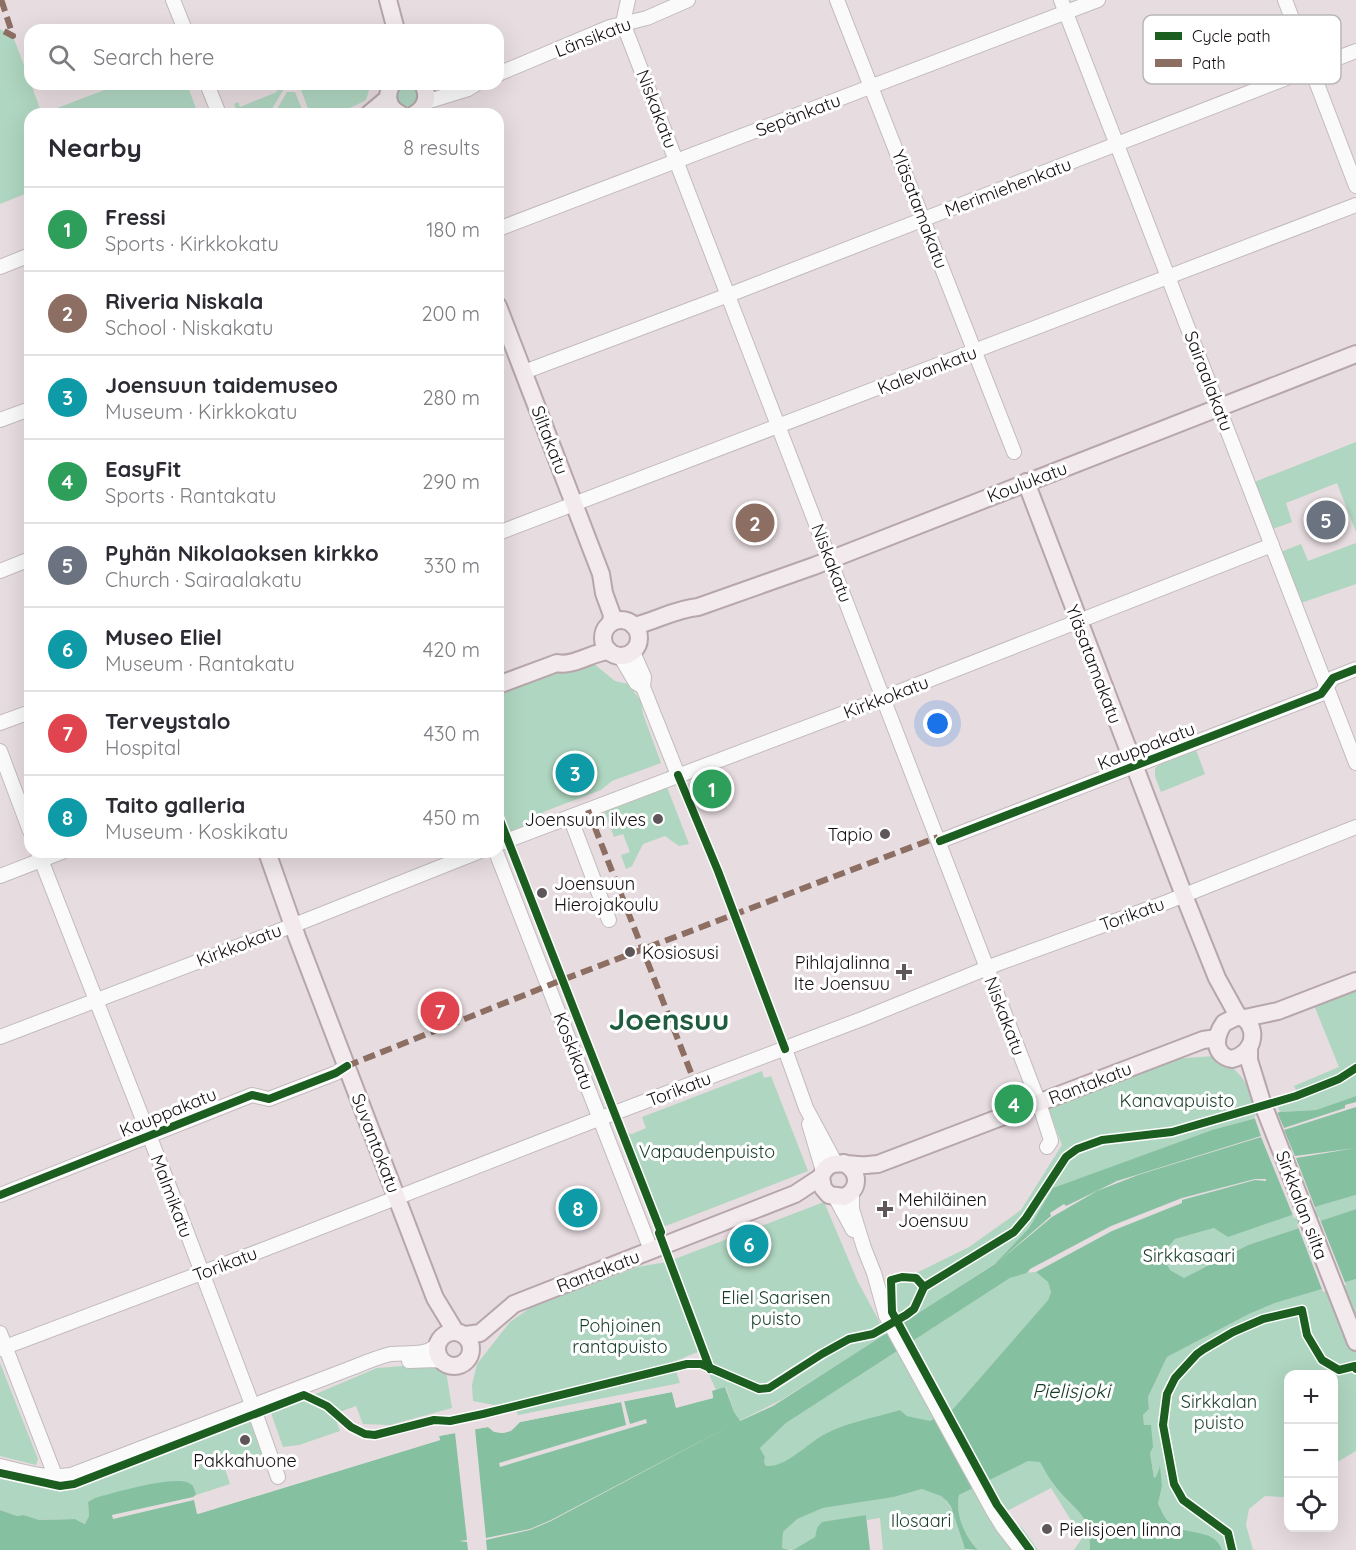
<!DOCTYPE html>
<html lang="en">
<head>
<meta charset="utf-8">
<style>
  body { margin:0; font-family:Quicksand,sans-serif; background:#f2f2f3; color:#2b2b33 }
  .controls { position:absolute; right:18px; bottom:18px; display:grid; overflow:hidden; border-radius:12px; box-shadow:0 6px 24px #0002 }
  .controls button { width:54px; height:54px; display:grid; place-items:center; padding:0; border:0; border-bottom:2px solid #e1e1e2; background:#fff; color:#2b2b33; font:30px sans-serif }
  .you { position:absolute; left:938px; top:724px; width:21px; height:21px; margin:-15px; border:4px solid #fff; border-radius:50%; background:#1a73e8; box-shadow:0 0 0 9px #1a73e833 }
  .badge { display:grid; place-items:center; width:39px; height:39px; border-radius:50%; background:#5e5658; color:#fff; font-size:20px; font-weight:700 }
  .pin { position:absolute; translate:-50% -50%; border:3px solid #fff; box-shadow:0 2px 6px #0006 }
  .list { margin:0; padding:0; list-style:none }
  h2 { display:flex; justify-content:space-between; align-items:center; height:78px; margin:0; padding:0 24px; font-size:26px }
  h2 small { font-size:20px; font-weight:400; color:#7c7c81 }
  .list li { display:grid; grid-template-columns:39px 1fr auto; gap:18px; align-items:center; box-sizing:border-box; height:84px; padding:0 24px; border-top:2px solid #e1e1e2 }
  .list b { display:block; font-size:22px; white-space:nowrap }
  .list p { margin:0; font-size:20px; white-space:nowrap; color:#7c7c81 }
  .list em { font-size:20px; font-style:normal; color:#7c7c81 }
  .icon { flex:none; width:33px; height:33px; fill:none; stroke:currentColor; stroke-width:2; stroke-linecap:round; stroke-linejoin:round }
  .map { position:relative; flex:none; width:1356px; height:1550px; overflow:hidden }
  .search { position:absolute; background:#fff; box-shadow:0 6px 24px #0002; left:24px; top:24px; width:480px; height:66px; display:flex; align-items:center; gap:15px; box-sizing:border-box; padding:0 21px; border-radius:18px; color:#7c7c81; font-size:22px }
  .panel { position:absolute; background:#fff; box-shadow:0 6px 24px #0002; left:24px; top:108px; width:480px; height:750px; border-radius:18px }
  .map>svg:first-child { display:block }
  .green { fill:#afd6c0 }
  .water { fill:#85c1a1; fill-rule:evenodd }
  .pier { fill:#e7dcdf }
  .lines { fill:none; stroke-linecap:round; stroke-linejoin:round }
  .minor-casing { stroke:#c3bbbd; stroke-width:16 }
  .major-casing { stroke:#b7a6ac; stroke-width:20 }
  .minor { stroke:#fbfafa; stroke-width:14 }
  .major { stroke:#f2eaed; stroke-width:16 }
  .quiet { stroke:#8d6e63; stroke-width:6; stroke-dasharray:12 6; stroke-linecap:butt }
  .cycleway-casing { stroke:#fff; stroke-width:11 }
  .cycleway { stroke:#1b5e20; stroke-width:8 }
  .poi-dot { fill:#5e5658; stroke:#fff; stroke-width:2 }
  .labels { text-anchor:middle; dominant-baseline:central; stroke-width:6; stroke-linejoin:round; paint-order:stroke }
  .street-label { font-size:18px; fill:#140e10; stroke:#fff }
  .poi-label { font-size:18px; fill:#140e10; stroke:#fff; text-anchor:start }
  .park-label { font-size:18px; fill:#163d2a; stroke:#fff }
  .water-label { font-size:20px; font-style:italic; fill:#133a27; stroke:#fff }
  .town-label { font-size:30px; font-weight:bold; fill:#205d40; stroke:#fff }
  .key { fill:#fff; stroke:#b8b7b7; stroke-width:1.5 }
  .key-label { font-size:16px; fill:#140e10 }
</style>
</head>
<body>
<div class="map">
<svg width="1356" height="1550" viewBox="0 0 1356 1550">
  <rect width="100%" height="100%" fill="#e7dcdf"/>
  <g class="green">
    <path d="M0,29L13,36L42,114H30V192L0,204Z"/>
    <path d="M120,84H187L198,114H54L52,110Z"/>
    <path d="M282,84L285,87L269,114H238L234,104L238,102L240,107L277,92L276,87Z"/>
    <path d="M299,84H371L366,100C346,111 333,114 310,114Z"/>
    <circle cx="407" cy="96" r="11"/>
    <path d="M287,92H295L304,114H274Z"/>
    <path d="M1356,442V532L1337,483L1286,503L1292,522L1270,530L1252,483Z"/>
    <path d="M1356,543V584L1298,604L1278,553L1301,544L1308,561Z"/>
    <path d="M588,659L615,681L628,684L641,701L643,714L661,763L612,781L601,790L543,812L546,821L501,835L498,832V693Z"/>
    <path d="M1196,750L1205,774L1161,792L1155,776V768L1160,764Z"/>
    <path d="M665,782L689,844L679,846L665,836L643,844L632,866L626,869L621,855L630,852L623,834L614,837L602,805Z"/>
    <path d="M1356,989V1096L1316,1110L1280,1112L1274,1098L1296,1090L1294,1086L1339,1067L1314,1005Z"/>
    <path d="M1214,1056C1243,1070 1250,1089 1263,1117L1212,1130L1054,1188L1029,1228L999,1261L902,1324L894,1310V1284L969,1247L1021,1210L1062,1145L1047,1106L1171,1059Z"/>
    <path d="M762,1071L764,1078L771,1076L808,1171L663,1227L627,1133L632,1134L646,1128L642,1117Z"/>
    <path d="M1356,1195V1209L1248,1245L1184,1278L1170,1270L1166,1262L1169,1246L1175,1239L1214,1228L1318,1206Z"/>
    <path d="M824,1202L858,1282L878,1319L885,1335L781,1400L739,1421L734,1412L726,1387L716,1390L708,1372L712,1366L705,1349L673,1362L680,1383L518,1415L513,1402L494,1405L473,1401L472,1385L477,1364L510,1322L530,1308L637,1267L667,1262Z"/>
    <path d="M1036,1272L1048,1282L1051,1292L1048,1300L953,1409L932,1422L907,1416L900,1410C877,1417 843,1425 823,1435C806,1444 787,1469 766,1466L764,1462L765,1457L760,1448L786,1423L1010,1278L1027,1273Z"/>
    <path d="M1356,1279V1451L1334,1464V1374H1288V1493L1283,1497L1265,1496L1249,1509L1246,1525L1253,1550H1222C1210,1526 1183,1539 1168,1521C1164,1516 1161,1509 1158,1504L1162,1486L1159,1468L1156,1478H1154L1150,1453V1425H1144L1143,1415L1149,1409L1148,1397L1167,1357L1249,1314L1275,1303Z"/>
    <path d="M0,1363L38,1459L36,1465L0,1456Z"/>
    <path d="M429,1364L438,1365L446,1371L452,1408L390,1425L363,1424L356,1406L334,1414L340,1431L299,1445L283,1447L271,1413L377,1368Z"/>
    <path d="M248,1416L262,1455L225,1469L230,1484L196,1495L194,1487L88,1503L89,1516L86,1524L75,1519L39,1520L24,1515L17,1516L0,1510V1469L60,1485L78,1482Z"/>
    <path d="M1027,1461H1040C1045,1469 1049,1479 1055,1486C1075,1512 1090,1511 1090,1550H1074L1082,1538L1051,1488L1005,1512L1023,1529L1038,1550H978C965,1537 955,1514 959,1495Z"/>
    <path d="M922,1489C928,1491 936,1493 941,1496C955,1504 958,1536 966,1550H883L880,1518L867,1520L866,1515L817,1528L815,1537L793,1550L782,1548L783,1532L796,1519L823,1508L894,1497Z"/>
  </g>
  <g class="water">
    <path d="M1356,1096V1195L1318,1206L1228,1237L1214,1228L1175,1239L1169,1246L1166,1262L1170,1270L1184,1278L1248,1245L1356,1209V1279L1275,1303L1249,1314L1167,1357L1148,1397L1149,1409L1143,1415L1144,1425H1151L1153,1447L1150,1453L1154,1478L1156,1477L1160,1466L1162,1486L1158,1504C1161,1509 1164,1517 1168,1521C1183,1538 1214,1526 1222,1550H1090C1090,1511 1075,1512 1055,1486C1049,1479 1045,1470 1040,1462L1028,1461L959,1495C955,1514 965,1537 978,1550L965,1549L951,1507L947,1501L941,1496L922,1489L894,1497L823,1508L797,1519L783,1532L782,1548L790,1550H0V1510L17,1516L24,1515L39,1520L75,1519L85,1524L89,1516L88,1502L95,1498C112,1493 175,1475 189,1483C194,1485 195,1490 196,1495L194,1496L198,1514L440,1440L439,1436L488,1427C501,1437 510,1433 520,1422L672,1392L676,1407L713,1398L712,1391L725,1387L734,1412L740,1421L773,1406L995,1264L1029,1228L1053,1188L1212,1130L1280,1112L1316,1110ZM1036,1272L1048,1282L1051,1292L1048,1300L953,1409L930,1421L907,1416L900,1410C874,1418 847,1422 823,1435C807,1444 785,1468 766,1466L764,1462L765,1457L760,1448L786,1423L1010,1278L1027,1273Z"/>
    <path d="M866,1515L870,1550H793L815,1537L817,1528L822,1522Z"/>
  </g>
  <g class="pier">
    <path d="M1356,1102V1107L1284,1130L1295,1156L1356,1148L1296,1158L1316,1210L1294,1218L1261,1137L1138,1175L1097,1191L1052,1217L999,1261L1051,1216L1050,1213L1064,1204L1066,1206L1117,1181L1261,1136L1254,1116L1276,1110L1284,1128L1345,1108V1105Z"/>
    <path d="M1255,1179H1266V1181L1255,1180L1182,1200V1203L1112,1231L1036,1272L1027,1273L1030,1269L1111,1226L1182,1198Z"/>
    <path d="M1319,1217L1346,1285L1323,1292L1297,1224Z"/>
    <path d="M673,1391L678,1404L710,1396L709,1392L712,1391L713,1398L676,1408L672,1392L624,1401L630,1424L646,1419L647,1423L500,1467L499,1463L626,1425L621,1402L520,1422L511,1431L503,1433L494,1432L488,1427L475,1429L486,1538L530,1529L551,1520L739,1421L551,1521L530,1530L486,1540L487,1550H468L467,1542L459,1541L467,1540L455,1433L439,1436L440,1440L197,1514L194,1500L113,1519L112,1515L193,1497L199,1494L197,1498L200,1510L436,1438L438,1433L439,1435L468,1427L489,1425L495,1431L503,1432L511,1430L519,1421Z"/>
  </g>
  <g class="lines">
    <defs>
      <g id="minor">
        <path d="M173,0L185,30"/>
        <path d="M837,0L1014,452"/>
        <path d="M1061,0L1356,763"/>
        <path d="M1285,0L1356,186"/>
        <path d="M623,23L1039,1103L1050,1137L1051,1141L1047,1147"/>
        <path d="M623,23L628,0"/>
        <path d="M498,74L610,27L647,18L688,0"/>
        <path d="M207,84L219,114"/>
        <path d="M426,102L468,89L476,84"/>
        <path d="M498,229L1098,0"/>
        <path d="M0,267L30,255"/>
        <path d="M524,372L739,291L1356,51"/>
        <path d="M0,420L30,409"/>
        <path d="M498,533L1356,205"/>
        <path d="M0,571L30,559"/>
        <path d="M633,652L644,677L643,687L678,775"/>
        <path d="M620,656L636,683L643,687"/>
        <path d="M0,723L30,712"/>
        <path d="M0,751L30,831"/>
        <path d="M570,817L609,920"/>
        <path d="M940,841L1321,694L1333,678L1356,669"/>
        <path d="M498,844L873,702L1272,545"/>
        <path d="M38,852L178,1209L256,1415L278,1477"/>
        <path d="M496,852L651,1250"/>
        <path d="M0,876L62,852"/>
        <path d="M0,1037L307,920L478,852"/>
        <path d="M785,1049L806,1108L835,1162"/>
        <path d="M809,1124L823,1171"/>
        <path d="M852,1192V1209L864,1248L874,1273L886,1316L992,1509L1003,1527L1021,1550"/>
        <path d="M0,1195L252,1095L269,1099L336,1073L347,1066"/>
        <path d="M835,1197L853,1230"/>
        <path d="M0,1333L56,1478"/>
        <path d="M0,1349L265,1249L588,1123L862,1019L997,964L1167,902L1356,827"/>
        <path d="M409,1361L435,1360L443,1362"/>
        <path d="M0,1466C24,1472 46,1479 71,1475L354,1367C366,1362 378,1357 391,1354C405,1352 427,1357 437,1344"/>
      </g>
      <g id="major">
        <path d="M388,0L396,30"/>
        <path d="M392,84C385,96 388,108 400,114"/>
        <path d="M369,114L388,98"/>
        <path d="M415,114C427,107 429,96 423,84"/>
        <path d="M498,306L601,574L604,593L612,615L611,623"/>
        <path d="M1026,482L1185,898L1217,978L1238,1016"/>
        <circle cx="621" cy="638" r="18"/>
        <path d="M634,626C656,621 675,609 698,607L814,566L1356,354"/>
        <path d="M498,685L557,663C573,667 592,652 609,651"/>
        <path d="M267,852L297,937L435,1298L455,1331"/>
        <path d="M1238,1016C1254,1020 1257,1041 1245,1052C1241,1056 1236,1058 1232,1059C1212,1055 1215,1036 1224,1023Z"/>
        <path d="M1245,1018L1278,1011L1356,981"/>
        <path d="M1249,1047V1060L1262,1102L1356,1342"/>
        <path d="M844,1163C860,1172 860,1189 844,1197L829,1195L823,1188L821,1177C828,1158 842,1164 858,1165C865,1166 872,1164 878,1164L1203,1040L1217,1038"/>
        <circle cx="454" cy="1349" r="17"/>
        <path d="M466,1335L480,1333L514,1304L795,1194L821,1177"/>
      </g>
    </defs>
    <use href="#minor" class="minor-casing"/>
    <use href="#major" class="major-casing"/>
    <use href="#minor" class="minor"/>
    <use href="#major" class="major"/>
    <g class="quiet">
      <path d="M0,3L2,2L13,36L0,29"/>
      <path d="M588,810L695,1083"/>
      <path d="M347,1066L562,980L938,837"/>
    </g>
    <defs>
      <g id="cycleway">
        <path d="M678,775L718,871L785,1049"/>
        <path d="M498,815L661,1232"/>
        <path d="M940,841L1321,694L1333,678L1356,669"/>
        <path d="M0,1195L252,1095L269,1099L336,1073L347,1066"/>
        <path d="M659,1233L710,1369"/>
        <path d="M924,1287L916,1278L902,1277L891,1280L892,1312L997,1505L1030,1550"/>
        <path d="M0,1473L60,1486L74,1484L304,1395L327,1406L351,1427L365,1434L375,1435L434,1420L450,1421L483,1414L687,1364H701L759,1389L769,1388L822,1354L849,1339L873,1334L906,1315L914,1309L924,1287L1014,1232L1026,1218L1066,1157L1077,1149L1102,1140L1172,1132L1296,1096L1324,1085L1339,1079L1356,1068"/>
        <path d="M1232,1550L1228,1533L1183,1500L1174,1484L1163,1425L1167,1394L1175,1378L1197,1354L1204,1349L1233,1332L1263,1319L1302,1310L1307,1335L1322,1360L1339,1370L1355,1366L1356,1369"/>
      </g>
    </defs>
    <use href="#cycleway" class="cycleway-casing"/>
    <use href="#cycleway" class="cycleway"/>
  </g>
  <g class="poi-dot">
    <circle cx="658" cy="819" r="6"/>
    <circle cx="885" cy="834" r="6"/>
    <circle cx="542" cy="893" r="6"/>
    <circle cx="630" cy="952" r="6"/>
    <path d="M901 963h6v6h6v6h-6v6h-6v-6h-6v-6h6z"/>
    <path d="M882 1200h6v6h6v6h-6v6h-6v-6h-6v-6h6z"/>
    <circle cx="245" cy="1440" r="6"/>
    <circle cx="1047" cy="1529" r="6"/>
  </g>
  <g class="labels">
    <g class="street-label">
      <text transform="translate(593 37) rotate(-21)">Länsikatu</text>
      <text transform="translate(657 109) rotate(69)">Niskakatu</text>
      <text transform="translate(798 115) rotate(-21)">Sepänkatu</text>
      <text transform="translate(1008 187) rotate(-21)">Merimiehenkatu</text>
      <text transform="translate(920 209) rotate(69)">Yläsatamakatu</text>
      <text transform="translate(927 370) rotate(-21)">Kalevankatu</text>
      <text transform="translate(1209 381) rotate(69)">Sairaalakatu</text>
      <text transform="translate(550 440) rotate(69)">Siltakatu</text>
      <text transform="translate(1027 482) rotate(-21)">Koulukatu</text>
      <text transform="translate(832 563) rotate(69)">Niskakatu</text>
      <text transform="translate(1094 664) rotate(69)">Yläsatamakatu</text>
      <text transform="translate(886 697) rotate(-21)">Kirkkokatu</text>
      <text transform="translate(1146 746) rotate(-21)">Kauppakatu</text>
      <text transform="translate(1132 914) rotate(-20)">Torikatu</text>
      <text transform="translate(239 945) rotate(-21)">Kirkkokatu</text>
      <text transform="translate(1005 1016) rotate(69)">Niskakatu</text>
      <text transform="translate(574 1051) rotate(69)">Koskikatu</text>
      <text transform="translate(1090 1083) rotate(-21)">Rantakatu</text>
      <text transform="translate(679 1089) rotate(-21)">Torikatu</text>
      <text transform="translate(168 1112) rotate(-22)">Kauppakatu</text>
      <text transform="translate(376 1143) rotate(69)">Suvantokatu</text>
      <text transform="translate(172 1196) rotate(69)">Malmikatu</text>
      <text transform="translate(1302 1205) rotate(69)">Sirkkalan silta</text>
      <text transform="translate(225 1264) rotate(-21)">Torikatu</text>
      <text transform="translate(598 1271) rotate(-21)">Rantakatu</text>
    </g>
    <g class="poi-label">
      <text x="646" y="819" text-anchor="end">Joensuun ilves</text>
      <text x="873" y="834" text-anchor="end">Tapio</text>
      <text x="554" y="883">Joensuun<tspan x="554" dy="21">Hierojakoulu</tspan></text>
      <text x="642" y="952">Kosiosusi</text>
      <text x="890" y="962" text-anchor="end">Pihlajalinna<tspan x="890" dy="21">Ite Joensuu</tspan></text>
      <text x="898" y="1199">Mehiläinen<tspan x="898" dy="21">Joensuu</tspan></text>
      <text x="245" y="1460" text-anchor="middle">Pakkahuone</text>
      <text x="1059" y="1529">Pielisjoen linna</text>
    </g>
    <g class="park-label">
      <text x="1177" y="1100">Kanavapuisto</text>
      <text x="707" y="1151">Vapaudenpuisto</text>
      <text x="1189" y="1255">Sirkkasaari</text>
      <text x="776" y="1297">Eliel Saarisen<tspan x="776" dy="21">puisto</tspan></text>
      <text x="620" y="1325">Pohjoinen<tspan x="620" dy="21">rantapuisto</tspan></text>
      <text x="1219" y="1401">Sirkkalan<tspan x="1219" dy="21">puisto</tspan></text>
      <text x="921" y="1520">Ilosaari</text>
    </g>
    <g class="water-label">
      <text x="1071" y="1390">Pielisjoki</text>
    </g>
    <g class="town-label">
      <text x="669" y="1019">Joensuu</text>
    </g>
  </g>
  <rect x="1143" y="15" width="198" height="69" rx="9" class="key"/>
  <rect x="1155" y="32" width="27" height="8" fill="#1b5e20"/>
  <rect x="1155" y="59" width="27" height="8" fill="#8d6e63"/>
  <g class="key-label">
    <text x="1192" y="42">Cycle path</text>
    <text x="1192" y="69">Path</text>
  </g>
</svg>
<div class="controls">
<button>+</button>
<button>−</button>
<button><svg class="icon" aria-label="locate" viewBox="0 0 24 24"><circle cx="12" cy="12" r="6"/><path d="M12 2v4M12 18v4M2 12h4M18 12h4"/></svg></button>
</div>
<div class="you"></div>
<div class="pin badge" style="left:712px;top:789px;background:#2e9e5b">1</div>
<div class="pin badge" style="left:755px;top:523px;background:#8d6e63">2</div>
<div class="pin badge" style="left:575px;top:773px;background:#0f9aa8">3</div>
<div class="pin badge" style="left:1014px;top:1104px;background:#2e9e5b">4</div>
<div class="pin badge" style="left:1326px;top:520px;background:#6b7280">5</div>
<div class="pin badge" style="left:749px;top:1244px;background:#0f9aa8">6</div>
<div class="pin badge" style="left:440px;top:1011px;background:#e0444e">7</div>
<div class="pin badge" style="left:578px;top:1208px;background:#0f9aa8">8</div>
<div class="search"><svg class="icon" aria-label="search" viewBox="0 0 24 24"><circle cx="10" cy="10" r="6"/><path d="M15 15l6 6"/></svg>Search here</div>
<section class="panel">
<h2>Nearby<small>8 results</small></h2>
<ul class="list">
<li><span class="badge" style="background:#2e9e5b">1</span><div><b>Fressi</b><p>Sports · Kirkkokatu</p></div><em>180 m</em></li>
<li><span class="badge" style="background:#8d6e63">2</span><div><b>Riveria Niskala</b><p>School · Niskakatu</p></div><em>200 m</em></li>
<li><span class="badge" style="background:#0f9aa8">3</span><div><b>Joensuun taidemuseo</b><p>Museum · Kirkkokatu</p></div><em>280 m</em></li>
<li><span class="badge" style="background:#2e9e5b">4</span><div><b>EasyFit</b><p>Sports · Rantakatu</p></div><em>290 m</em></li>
<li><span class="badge" style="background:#6b7280">5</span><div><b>Pyhän Nikolaoksen kirkko</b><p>Church · Sairaalakatu</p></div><em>330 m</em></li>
<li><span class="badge" style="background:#0f9aa8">6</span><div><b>Museo Eliel</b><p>Museum · Rantakatu</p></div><em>420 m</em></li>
<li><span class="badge" style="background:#e0444e">7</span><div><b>Terveystalo</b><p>Hospital</p></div><em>430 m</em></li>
<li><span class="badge" style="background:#0f9aa8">8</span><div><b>Taito galleria</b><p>Museum · Koskikatu</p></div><em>450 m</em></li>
</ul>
</section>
</div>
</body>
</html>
